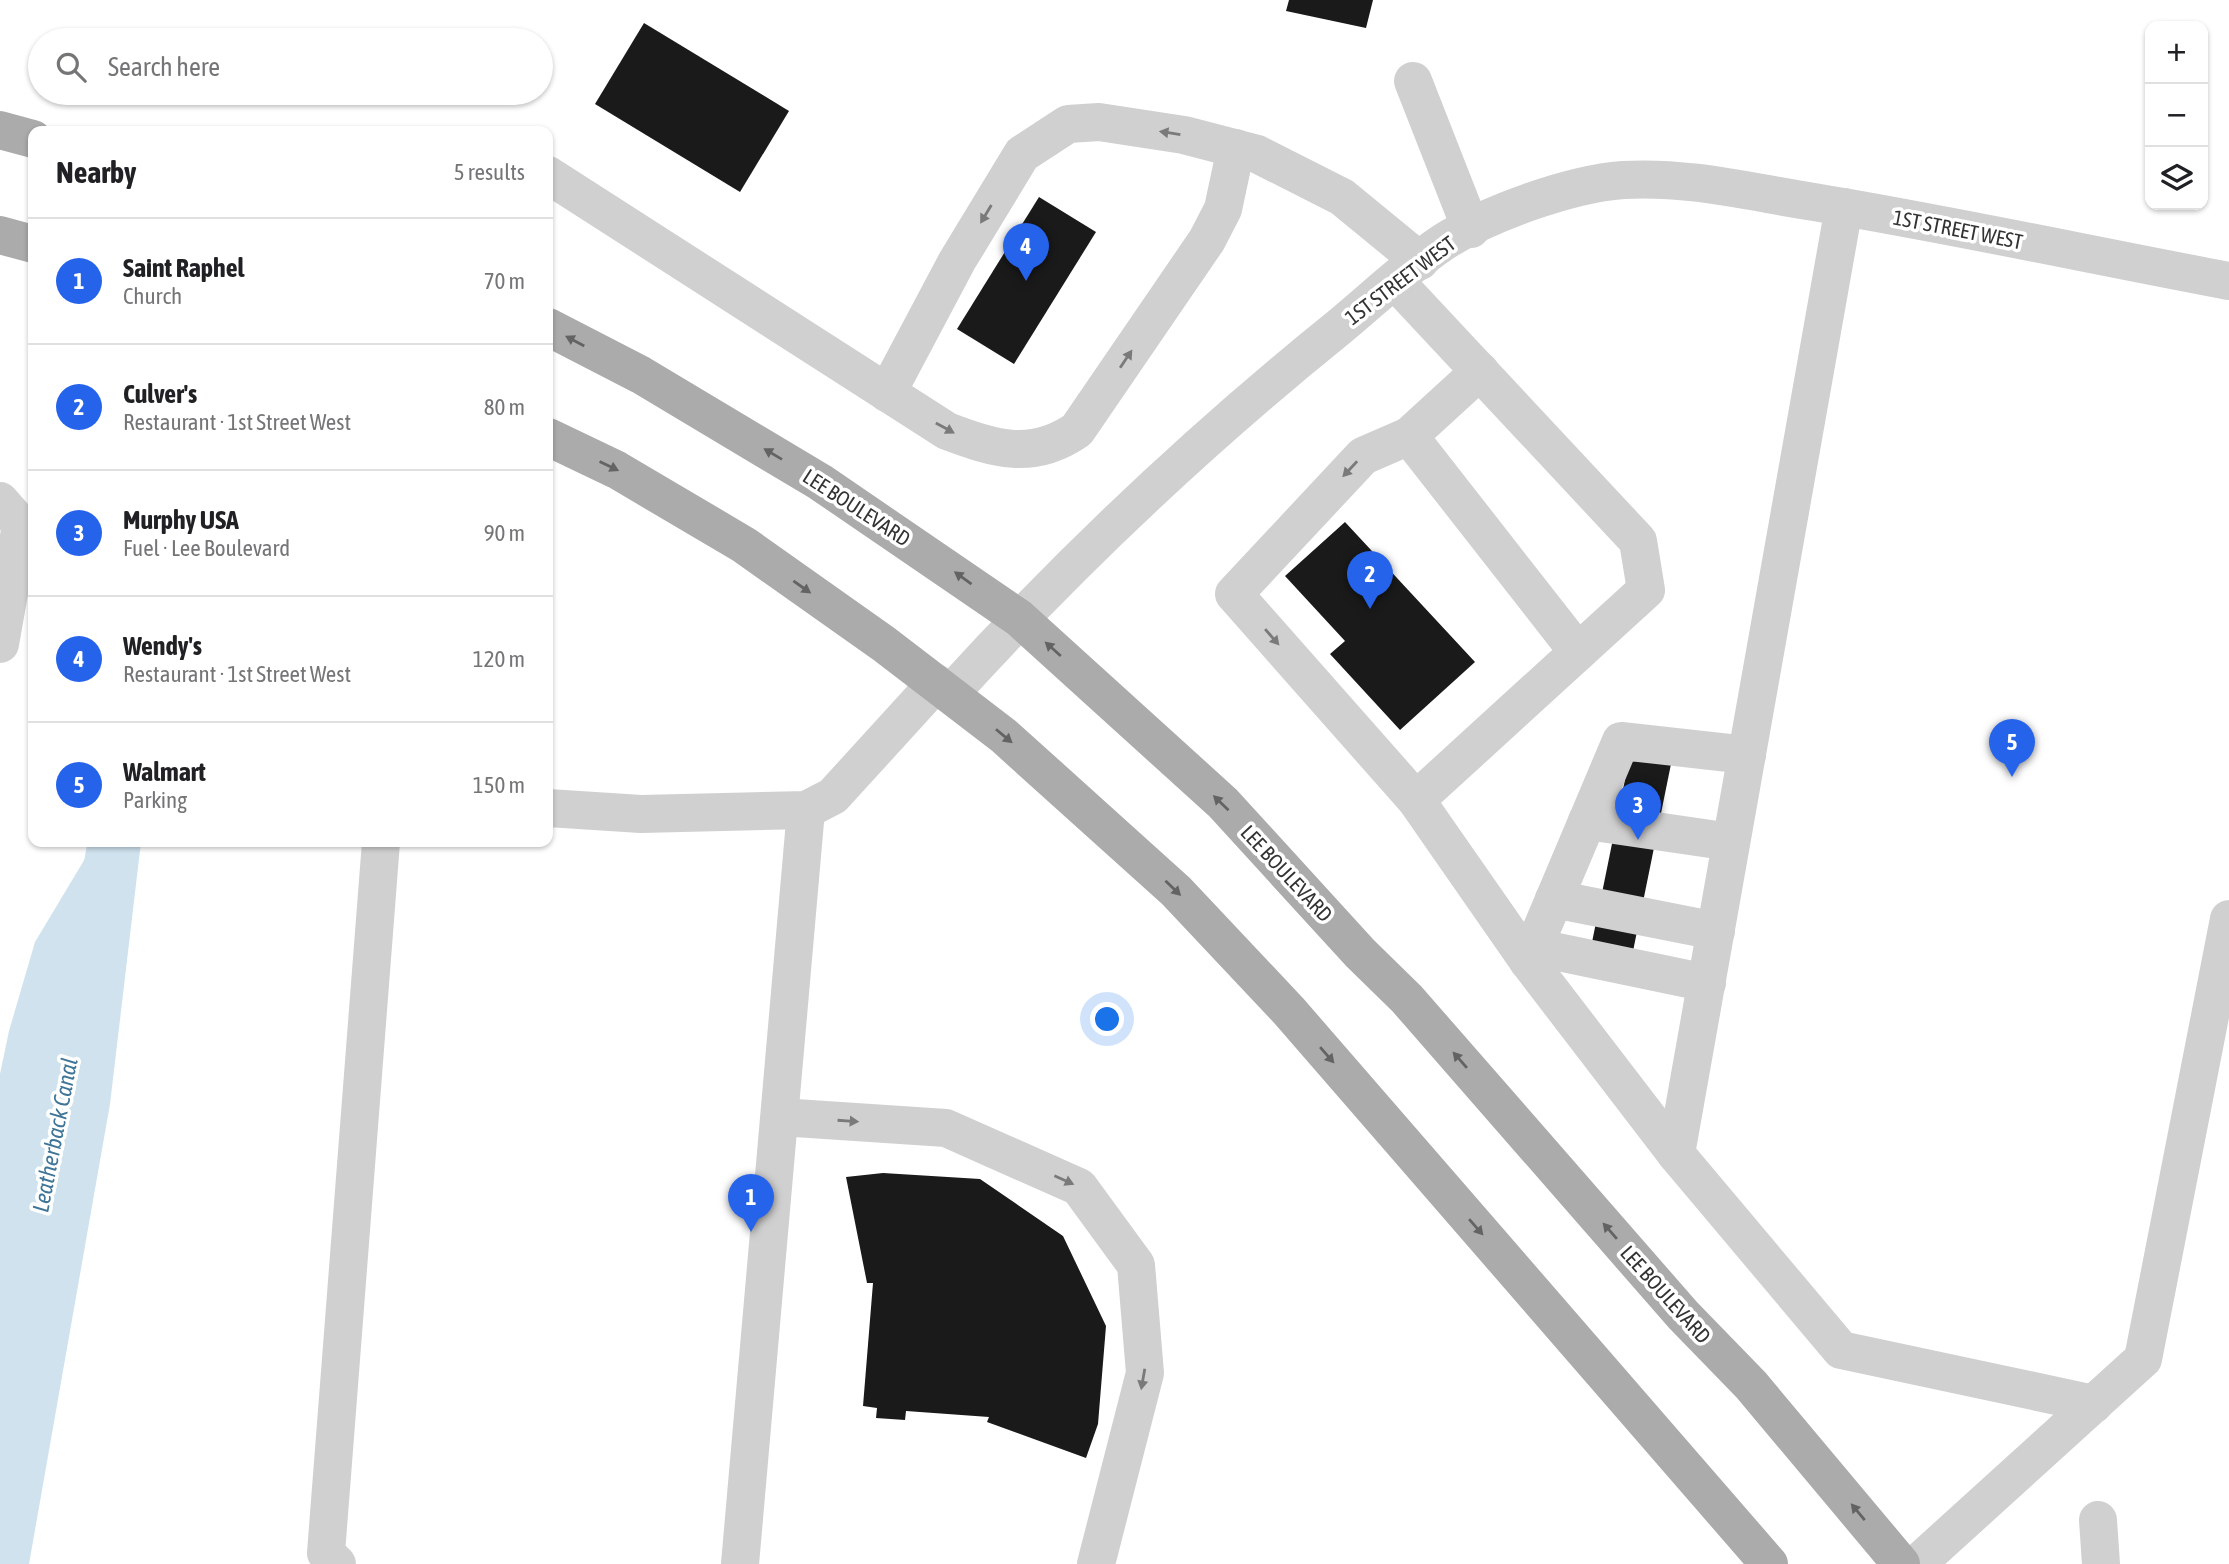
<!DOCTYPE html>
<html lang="en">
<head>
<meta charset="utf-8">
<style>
  body { margin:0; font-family:"Asap Condensed",sans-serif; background:#f6f6f6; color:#202124 }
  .controls { position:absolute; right:21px; top:21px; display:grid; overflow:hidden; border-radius:14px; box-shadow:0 2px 5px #0004 }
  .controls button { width:63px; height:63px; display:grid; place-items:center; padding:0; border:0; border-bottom:2px solid #e0e0e0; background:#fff; color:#202124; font:35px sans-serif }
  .you { position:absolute; left:1108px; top:1020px; width:24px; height:24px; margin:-18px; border:5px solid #fff; border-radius:50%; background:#1a73e8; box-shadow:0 0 0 10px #1a73e833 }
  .badge { display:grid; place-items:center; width:46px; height:46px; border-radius:50%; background:#2563eb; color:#fff; font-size:23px; font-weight:700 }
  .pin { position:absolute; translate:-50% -58px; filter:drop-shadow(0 2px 4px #0008) }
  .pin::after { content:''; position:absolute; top:37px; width:24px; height:21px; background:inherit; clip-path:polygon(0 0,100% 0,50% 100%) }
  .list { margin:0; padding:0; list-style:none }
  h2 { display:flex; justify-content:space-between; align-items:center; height:91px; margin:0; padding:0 28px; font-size:30px }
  h2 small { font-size:23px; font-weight:400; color:#757577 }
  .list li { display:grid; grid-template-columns:46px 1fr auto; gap:21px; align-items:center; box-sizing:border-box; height:126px; padding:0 28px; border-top:2px solid #e0e0e0 }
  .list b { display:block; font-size:26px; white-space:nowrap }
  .list p { margin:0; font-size:23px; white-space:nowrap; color:#757577 }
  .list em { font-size:23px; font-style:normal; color:#757577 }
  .icon { flex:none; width:38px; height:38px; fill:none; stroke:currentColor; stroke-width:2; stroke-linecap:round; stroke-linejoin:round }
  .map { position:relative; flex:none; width:2229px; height:1564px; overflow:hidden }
  .search { position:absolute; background:#fff; box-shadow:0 2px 5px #0004; left:28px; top:28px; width:525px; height:77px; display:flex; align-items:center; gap:18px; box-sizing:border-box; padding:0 24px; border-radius:38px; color:#757577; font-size:26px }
  .panel { position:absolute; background:#fff; box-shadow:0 2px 5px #0004; left:28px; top:126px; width:525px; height:721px; border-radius:14px }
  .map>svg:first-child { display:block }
  .water { fill:#cfe2ee }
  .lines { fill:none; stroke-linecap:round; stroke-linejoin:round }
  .canal { stroke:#cfe2ee; stroke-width:44 }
  .building { fill:#1a1a1a }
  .minor { stroke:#d0d0d0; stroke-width:38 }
  .major { stroke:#ababab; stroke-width:38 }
  .oneway { fill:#7a7a7a }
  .oneway2 { fill:#636363 }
  .labels { text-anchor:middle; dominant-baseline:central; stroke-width:7; stroke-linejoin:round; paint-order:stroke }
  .street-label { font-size:21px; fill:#333; stroke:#fff }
  .water-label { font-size:23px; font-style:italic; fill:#3f7597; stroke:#fff }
</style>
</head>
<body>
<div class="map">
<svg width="2229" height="1564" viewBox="0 0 2229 1564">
  <rect width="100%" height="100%" fill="#fff"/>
  <path class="water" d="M133,842H141L110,1104L29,1564H0V1074L9,1031L35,942L89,852Z"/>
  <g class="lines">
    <path class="canal" d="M98,906L110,842"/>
  </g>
  <g class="building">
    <path d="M1289,0H1373L1366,28L1286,11Z"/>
    <path d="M644,23L789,111L740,192L595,104Z"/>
    <path d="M1039,197L1096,232L1014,364L957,329Z"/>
    <path d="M1345,522L1475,662L1400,730L1330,654L1345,641L1285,576Z"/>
    <path d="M1630,755L1671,764L1630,966L1589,957Z"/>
    <path d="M883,1173L980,1179L1063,1236L1106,1326L1098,1424L1086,1458L987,1422L989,1417L906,1411L905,1420L876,1418L877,1408L863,1406L873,1283H867L846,1177Z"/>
  </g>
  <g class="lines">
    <g class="minor">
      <path d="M1413,81L1471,229"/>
      <path d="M548,175L947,431C995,449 1032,461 1077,430L1207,240L1223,209L1236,148"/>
      <path d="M1844,207L1676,1154L1841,1350L2094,1404"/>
      <path d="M1395,281L1638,541L1646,590L1416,800"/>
      <path d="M1480,371L1409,436L1578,652"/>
      <path d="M887,393L957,261L1022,154L1068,124L1099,122L1184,135L1257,154L1342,197L1420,261"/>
      <path d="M1409,436L1363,456L1234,594L1416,800L1528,961L1676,1154"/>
      <path d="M0,501L21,525L0,644"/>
      <path d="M950,694C1070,562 1199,440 1338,328C1372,300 1405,268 1442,243C1486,214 1570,184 1623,180C1687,176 1750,192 1814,202C1953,225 2091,255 2229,281"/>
      <path d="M548,808L641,814L806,810L833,796L936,683"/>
      <path d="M1587,821L1731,842"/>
      <path d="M1554,899L1716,931"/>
      <path d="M1534,947L1707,983"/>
      <path d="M1528,961L1621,741L1747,755"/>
      <path d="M780,1117L946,1128L1079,1187L1136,1265L1145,1373L1096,1564"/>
      <path d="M2098,1520L2101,1564"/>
      <path d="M337,1564L326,1553L381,842"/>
      <path d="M740,1564L806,810"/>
      <path d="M1917,1564L2143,1359L2229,919"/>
    </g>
    <g class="major">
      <path d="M0,130L33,139"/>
      <path d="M0,235L33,244"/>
      <path d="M548,327L641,375L820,482L1019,618L1223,803L1360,953L1407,999L1683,1315L1751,1385L1901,1564"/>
      <path d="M548,437L617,470L744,545L884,644L1004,736L1176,891L1289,1011L1769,1564"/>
    </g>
  </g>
  <defs><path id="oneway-solid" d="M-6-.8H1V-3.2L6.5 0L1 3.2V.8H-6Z" transform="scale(1.75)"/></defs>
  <g class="oneway">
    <use href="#oneway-solid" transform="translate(1170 133) rotate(-171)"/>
    <use href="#oneway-solid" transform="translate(986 214) rotate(121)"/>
    <use href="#oneway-solid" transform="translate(1126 359) rotate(-56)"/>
    <use href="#oneway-solid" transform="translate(945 428) rotate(29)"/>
    <use href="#oneway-solid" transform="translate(1350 469) rotate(133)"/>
    <use href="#oneway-solid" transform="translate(1272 637) rotate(49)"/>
    <use href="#oneway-solid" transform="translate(848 1121) rotate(4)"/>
    <use href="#oneway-solid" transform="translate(1064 1180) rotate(24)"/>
    <use href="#oneway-solid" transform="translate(1143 1379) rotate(100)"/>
  </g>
  <g class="oneway2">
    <use href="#oneway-solid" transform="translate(575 341) rotate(-152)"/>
    <use href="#oneway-solid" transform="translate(773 454) rotate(-149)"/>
    <use href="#oneway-solid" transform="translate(609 466) rotate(26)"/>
    <use href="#oneway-solid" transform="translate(963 578) rotate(-144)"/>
    <use href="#oneway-solid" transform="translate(802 587) rotate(35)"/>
    <use href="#oneway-solid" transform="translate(1053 649) rotate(-138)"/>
    <use href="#oneway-solid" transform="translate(1004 736) rotate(40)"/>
    <use href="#oneway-solid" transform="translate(1221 803) rotate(-136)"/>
    <use href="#oneway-solid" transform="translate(1173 888) rotate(44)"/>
    <use href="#oneway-solid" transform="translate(1327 1055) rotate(49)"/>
    <use href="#oneway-solid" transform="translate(1460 1060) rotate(-131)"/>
    <use href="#oneway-solid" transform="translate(1476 1227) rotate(49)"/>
    <use href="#oneway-solid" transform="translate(1610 1231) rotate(-131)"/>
    <use href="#oneway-solid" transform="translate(1858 1512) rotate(-130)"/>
  </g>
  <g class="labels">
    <g class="street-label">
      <text transform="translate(1958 229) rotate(11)">1ST STREET WEST</text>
      <text transform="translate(1400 280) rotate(-37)">1ST STREET WEST</text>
      <text transform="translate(857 507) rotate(33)">LEE BOULEVARD</text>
      <text transform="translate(1287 873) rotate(47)">LEE BOULEVARD</text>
      <text transform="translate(1666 1294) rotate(48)">LEE BOULEVARD</text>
    </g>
    <g class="water-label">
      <text transform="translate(55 1135) rotate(-79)">Leatherback Canal</text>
    </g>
  </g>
</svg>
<div class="controls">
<button>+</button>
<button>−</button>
<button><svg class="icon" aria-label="layers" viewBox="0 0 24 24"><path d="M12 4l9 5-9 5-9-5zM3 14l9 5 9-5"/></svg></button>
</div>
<div class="you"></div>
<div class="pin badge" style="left:751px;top:1232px">1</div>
<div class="pin badge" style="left:1370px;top:609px">2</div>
<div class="pin badge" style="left:1638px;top:840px">3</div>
<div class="pin badge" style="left:1026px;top:281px">4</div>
<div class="pin badge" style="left:2012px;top:777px">5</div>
<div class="search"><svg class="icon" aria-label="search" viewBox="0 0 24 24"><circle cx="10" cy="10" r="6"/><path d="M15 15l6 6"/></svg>Search here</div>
<section class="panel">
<h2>Nearby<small>5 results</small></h2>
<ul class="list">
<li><span class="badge">1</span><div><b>Saint Raphel</b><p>Church</p></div><em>70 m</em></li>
<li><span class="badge">2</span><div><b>Culver's</b><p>Restaurant · 1st Street West</p></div><em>80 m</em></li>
<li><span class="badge">3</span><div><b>Murphy USA</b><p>Fuel · Lee Boulevard</p></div><em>90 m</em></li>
<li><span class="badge">4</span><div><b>Wendy's</b><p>Restaurant · 1st Street West</p></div><em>120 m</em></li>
<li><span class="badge">5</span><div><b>Walmart</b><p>Parking</p></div><em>150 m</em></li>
</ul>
</section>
</div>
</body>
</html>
